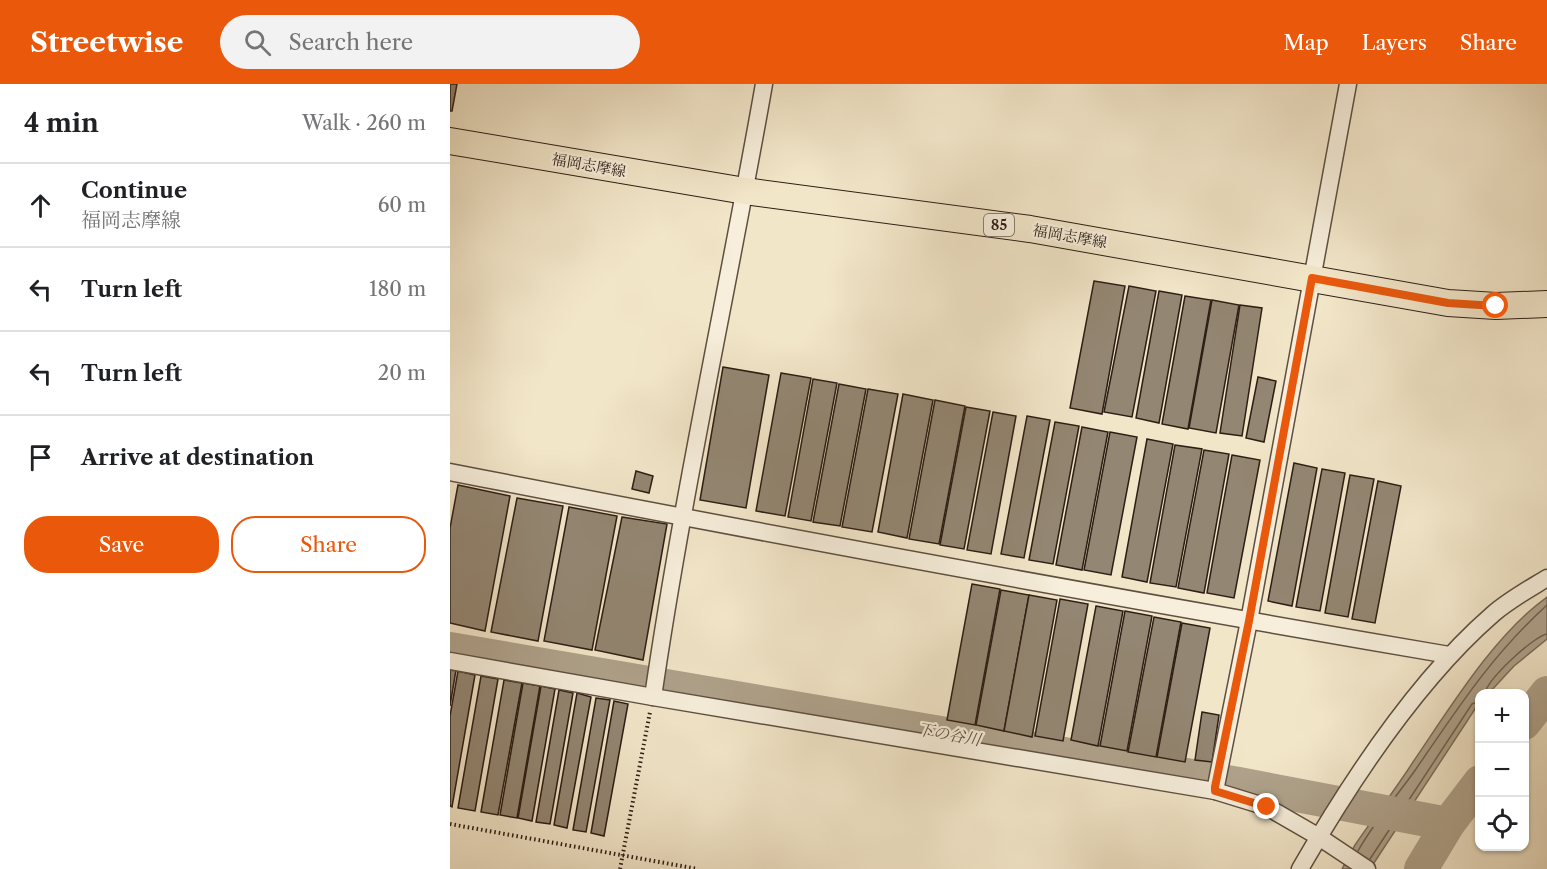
<!DOCTYPE html>
<html lang="en">
<head>
<meta charset="utf-8">
<style>
  body { margin:0; font-family:"Libre Caslon Text","Noto Serif JP",serif; background:#f2f2f2; color:#202124 }
  .controls { position:absolute; right:18px; bottom:18px; display:grid; overflow:hidden; border-radius:12px; box-shadow:0 2px 4px #0004 }
  .controls button { width:54px; height:54px; display:grid; place-items:center; padding:0; border:0; border-bottom:2px solid #e0e0e0; background:#fff; color:#202124; font:30px sans-serif }
  .stop { position:absolute; width:18px; height:18px; margin:-14px; border:4px solid #ea580c; border-radius:50%; background:#fff }
  .stop.end { background:#ea580c; border-color:#fff; box-shadow:0 2px 6px #0008 }
  .list { margin:0; padding:0; list-style:none }
  h2 { display:flex; justify-content:space-between; align-items:center; height:78px; margin:0; padding:0 24px; font-size:26px }
  h2 small { font-size:20px; font-weight:400; color:#757577 }
  .list li { display:grid; grid-template-columns:39px 1fr auto; gap:18px; align-items:center; box-sizing:border-box; height:84px; padding:0 24px; border-top:2px solid #e0e0e0 }
  .list b { display:block; font-size:22px; white-space:nowrap }
  .list p { margin:0; font-size:20px; white-space:nowrap; color:#757577 }
  .list em { font-size:20px; font-style:normal; color:#757577 }
  .actions { display:flex; gap:12px; padding:18px 24px }
  .actions a { flex:1; padding:14px 0; border:2px solid #ea580c; border-radius:24px; text-align:center; font-size:21px; color:#ea580c }
  .actions .main { background:#ea580c; color:#fff }
  .icon { flex:none; width:33px; height:33px; fill:none; stroke:currentColor; stroke-width:2; stroke-linecap:round; stroke-linejoin:round }
  .map { position:relative; flex:none; width:1097px; height:785px; overflow:hidden }
  header { display:flex; align-items:center; gap:36px; box-sizing:border-box; height:84px; padding:0 30px; background:#ea580c; color:#fff }
  header strong { font-size:28px }
  nav { display:flex; gap:33px; margin-inline-start:auto; font-size:21px }
  .search { width:420px; height:54px; background:#f2f2f2; display:flex; align-items:center; gap:15px; box-sizing:border-box; padding:0 21px; border-radius:33px; color:#757577; font-size:22px }
  main { display:flex }
  aside { flex:1; background:#fff }
  .map>svg:first-child { display:block }
  .water { fill:#afa28b; stroke:#7b6d5b; stroke-width:1.5 }
  .lines { fill:none; stroke-linecap:round; stroke-linejoin:round }
  .shore { stroke:#6e6050; stroke-width:1.5 }
  .river { stroke:#afa28b; stroke-width:34 }
  .building { fill:#938672; stroke:#2d1d14; stroke-width:1.5 }
  .street-casing { stroke:#5e4f41; stroke-width:19 }
  .primary-casing { stroke:#2d1d14; stroke-width:28 }
  .path { stroke:#2d1d14; stroke-width:4; stroke-dasharray:1.5 3; stroke-linecap:butt }
  .street { stroke:#f7efdc; stroke-width:16 }
  .primary { stroke:#f2e6c9; stroke-width:26 }
  .route { stroke:#ea580c; stroke-width:8 }
  .labels { text-anchor:middle; dominant-baseline:central; stroke-width:4.5; stroke-linejoin:round; paint-order:stroke }
  .shield { fill:#f7efdc; stroke:#6a5c50; stroke-width:1.5 }
  .shield-label { font-size:14px; font-weight:bold; fill:#2d1d14 }
  .street-label { font-size:15px; fill:#2d1d14; stroke:#f7efdc }
  .water-label { font-size:16px; font-style:italic; fill:#615244; stroke:#f7efdc }
</style>
</head>
<body>
<header>
<strong>Streetwise</strong>
<div class="search"><svg class="icon" aria-label="search" viewBox="0 0 24 24"><circle cx="10" cy="10" r="6"/><path d="M15 15l6 6"/></svg>Search here</div>
<nav><a>Map</a><a>Layers</a><a>Share</a></nav>
</header>
<main>
<aside>
<h2>4 min<small>Walk · 260 m</small></h2>
<ul class="list">
<li><svg class="icon" aria-label="ahead" viewBox="0 0 24 24"><path d="M12 20V5M6 11l6-6 6 6"/></svg><div><b>Continue</b><p>福岡志摩線</p></div><em>60 m</em></li>
<li><svg class="icon" aria-label="left" viewBox="0 0 24 24"><path d="M17 20v-9H6M10 6l-5 5 5 5"/></svg><div><b>Turn left</b></div><em>180 m</em></li>
<li><svg class="icon" aria-label="left" viewBox="0 0 24 24"><path d="M17 20v-9H6M10 6l-5 5 5 5"/></svg><div><b>Turn left</b></div><em>20 m</em></li>
<li><svg class="icon" aria-label="arrive" viewBox="0 0 24 24"><path d="M6 21V4h12l-3 4 3 4H6"/></svg><div><b>Arrive at destination</b></div></li>
</ul>
<div class="actions"><a class="main">Save</a><a>Share</a></div>
</aside>
<div class="map">
<svg width="1097" height="785" viewBox="0 0 1097 785">
  <rect width="100%" height="100%" fill="#f2e6c9"/>
  <filter id="stains"><feTurbulence type="fractalNoise" baseFrequency=".00333" numOctaves="4"/><feColorMatrix values="0 0 0 0 .2 0 0 0 0 .09 0 0 0 0 .02 0 0 0 .5 -.17"/></filter>
  <radialGradient id="worn" r=".72"><stop offset=".6" stop-color="#630" stop-opacity="0"/><stop offset="1" stop-color="#630" stop-opacity=".3"/></radialGradient>
  <path class="water" d="M1097,513V555L1064,582L1039,609L1030,610L1029,619L920,785H892L905,761C924,733 945,706 963,678C1000,624 1044,551 1097,513Z"/>
  <g class="lines">
    <g class="shore">
      <path d="M1035,610C1036,596 1084,552 1097,550"/>
      <path d="M908,767C924,738 947,712 966,685C1008,624 1041,572 1097,521"/>
      <path d="M920,775L1022,620L1030,617"/>
    </g>
    <g class="river">
      <path d="M0,565L789,700L998,740"/>
      <path d="M1074,639L1097,609"/>
      <path d="M971,785L998,740L1030,698"/>
    </g>
  </g>
  <g class="building">
    <path d="M0,0H7L2,27H0Z"/>
    <path d="M644,197L675,202L652,330L620,324Z"/>
    <path d="M679,202L706,207L682,333L654,328Z"/>
    <path d="M709,207L732,211L709,339L686,334Z"/>
    <path d="M735,212L761,216L738,345L712,340Z"/>
    <path d="M762,216L789,221L766,349L739,344Z"/>
    <path d="M790,221L812,224L792,352L770,349Z"/>
    <path d="M273,283L319,291L296,424L250,416Z"/>
    <path d="M331,289L361,294L335,432L306,427Z"/>
    <path d="M808,293L826,297L814,358L796,354Z"/>
    <path d="M363,295L387,299L361,437L338,433Z"/>
    <path d="M389,300L416,305L390,442L363,438Z"/>
    <path d="M418,305L448,310L422,448L392,443Z"/>
    <path d="M453,310L483,316L457,454L428,448Z"/>
    <path d="M485,316L515,322L489,460L459,455Z"/>
    <path d="M516,323L540,327L514,465L490,461Z"/>
    <path d="M543,328L566,332L541,470L517,466Z"/>
    <path d="M577,332L600,336L574,474L551,470Z"/>
    <path d="M605,338L629,342L603,480L579,476Z"/>
    <path d="M632,343L658,348L632,486L606,481Z"/>
    <path d="M660,348L687,353L661,491L634,486Z"/>
    <path d="M697,355L723,360L697,498L672,493Z"/>
    <path d="M725,361L752,365L726,503L700,499Z"/>
    <path d="M754,366L779,370L754,509L728,504Z"/>
    <path d="M782,371L810,376L784,514L757,509Z"/>
    <path d="M844,379L867,384L842,522L818,517Z"/>
    <path d="M872,385L895,389L870,527L846,523Z"/>
    <path d="M186,387L203,392L199,409L182,405Z"/>
    <path d="M900,391L924,395L898,533L875,529Z"/>
    <path d="M928,397L951,402L925,539L902,535Z"/>
    <path d="M8,401L60,412L35,547L0,539V444Z"/>
    <path d="M67,414L113,422L88,557L41,548Z"/>
    <path d="M119,423L167,432L142,566L94,557Z"/>
    <path d="M172,433L217,440L193,576L145,566Z"/>
    <path d="M522,500L550,505L525,641L497,636Z"/>
    <path d="M551,506L579,511L554,647L526,641Z"/>
    <path d="M579,511L607,516L582,653L554,647Z"/>
    <path d="M610,515L638,520L613,657L585,652Z"/>
    <path d="M646,522L673,527L648,662L621,656Z"/>
    <path d="M675,527L702,532L677,667L650,662Z"/>
    <path d="M704,533L731,538L706,673L678,668Z"/>
    <path d="M732,539L760,544L735,678L707,673Z"/>
    <path d="M0,585L6,586L0,622Z"/>
    <path d="M8,587L25,591L2,723L0,722V632Z"/>
    <path d="M31,592L48,595L25,727L8,724Z"/>
    <path d="M54,596L72,599L48,731L31,728Z"/>
    <path d="M73,599L90,602L67,734L50,731Z"/>
    <path d="M91,602L105,605L82,737L68,734Z"/>
    <path d="M109,606L123,609L100,740L86,738Z"/>
    <path d="M127,609L141,613L117,744L104,741Z"/>
    <path d="M146,614L160,616L136,748L123,746Z"/>
    <path d="M164,617L178,620L154,752L141,749Z"/>
    <path d="M752,628L769,631L762,678L745,676Z"/>
  </g>
  <g class="lines">
    <defs>
      <g id="street">
        <path d="M0,388C332,453 665,514 999,571"/>
        <path d="M0,577L203,613L765,707L817,723L869,753L917,785"/>
        <path d="M203,613C233,407 278,205 314,0"/>
        <path d="M765,707L799,537L898,0"/>
        <path d="M850,785C900,698 967,596 1043,530C1059,516 1079,505 1097,494"/>
      </g>
      <path id="primary" d="M0,57L295,107L580,145L998,219L1046,222L1097,220"/>
    </defs>
    <use href="#street" class="street-casing"/>
    <use href="#primary" class="primary-casing"/>
    <g class="path">
      <path d="M0,740L248,785"/>
      <path d="M170,785L200,628"/>
    </g>
    <use href="#street" class="street"/>
    <use href="#primary" class="primary"/>
  </g>
  <g class="lines">
    <path class="route" d="M817,723L765,707V703L799,537L862,194L998,219L1046,222"/>
  </g>
  <g class="labels">
    <rect class="shield" x="534" y="130" width="30" height="22" rx="4.5"/>
    <g class="shield-label">
      <text x="549" y="141">85</text>
    </g>
    <g class="street-label">
      <text transform="translate(139 81) rotate(10)">福岡志摩線</text>
      <text transform="translate(620 152) rotate(10)">福岡志摩線</text>
    </g>
    <g class="water-label">
      <text transform="translate(499 650) rotate(10)">下の谷川</text>
    </g>
  </g>
  <rect width="100%" height="100%" filter="url(#stains)"/>
  <rect width="100%" height="100%" fill="url(#worn)"/>
</svg>
<div class="controls">
<button>+</button>
<button>−</button>
<button><svg class="icon" aria-label="locate" viewBox="0 0 24 24"><circle cx="12" cy="12" r="6"/><path d="M12 2v4M12 18v4M2 12h4M18 12h4"/></svg></button>
</div>
<div class="stop" style="left:1046px;top:222px"></div>
<div class="stop end" style="left:817px;top:723px"></div>
</div>
</main>
</body>
</html>
